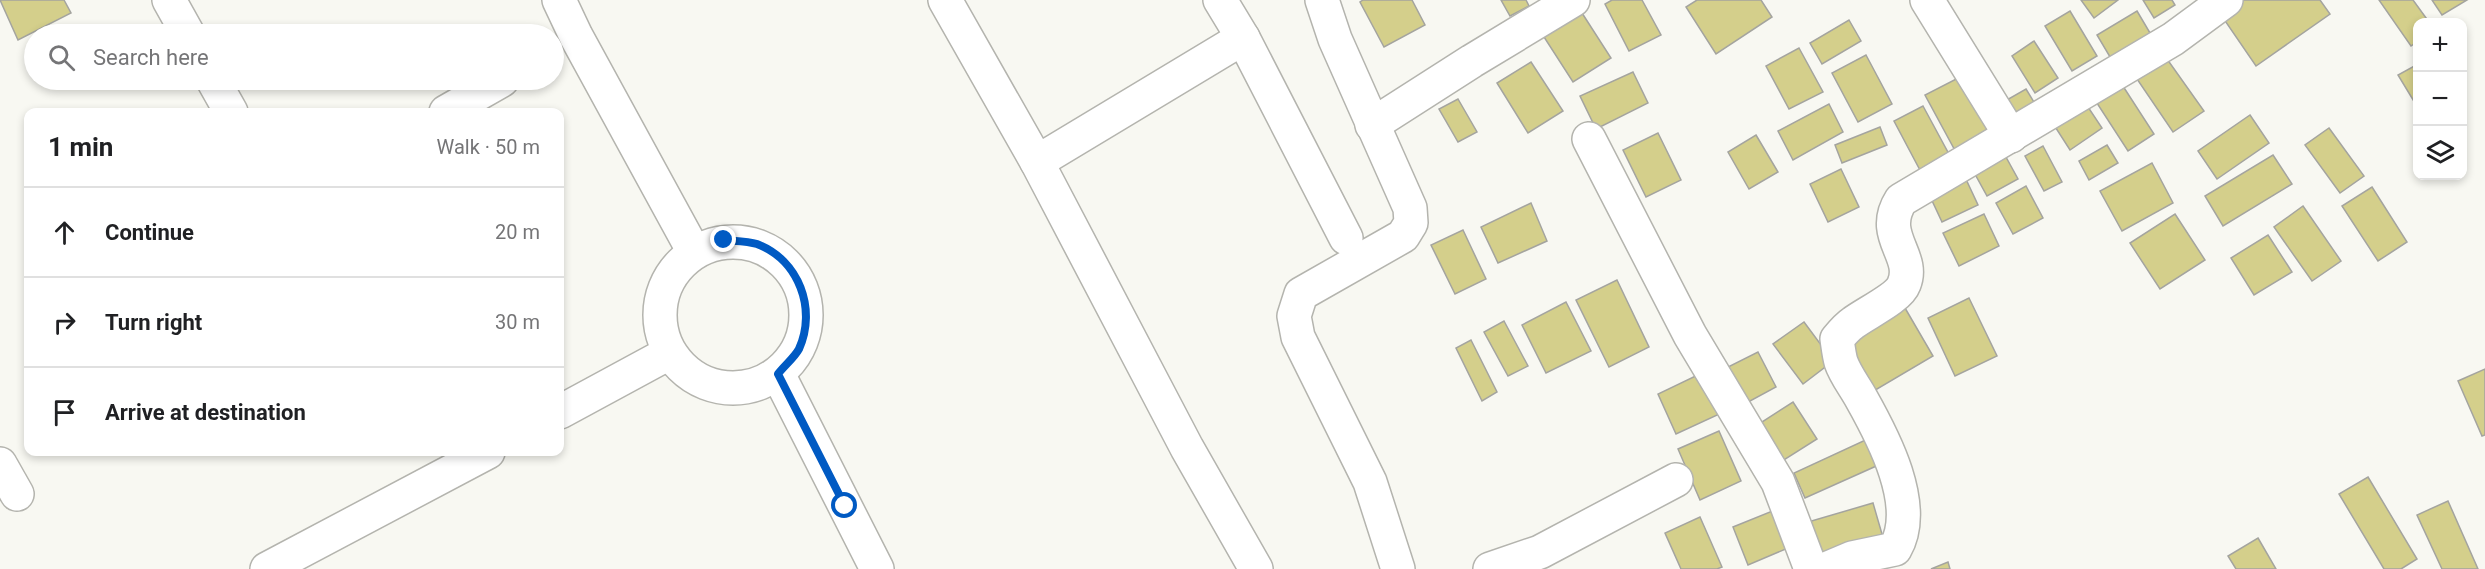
<!DOCTYPE html>
<html lang="en">
<head>
<meta charset="utf-8">
<style>
  body { margin:0; font-family:Roboto,sans-serif; background:#f6f6f6; color:#202124 }
  .controls { position:absolute; right:18px; top:18px; display:grid; overflow:hidden; border-radius:12px; box-shadow:0 3px 9px #0003 }
  .controls button { width:54px; height:54px; display:grid; place-items:center; padding:0; border:0; border-bottom:2px solid #e0e0e0; background:#fff; color:#202124; font:30px sans-serif }
  .stop { position:absolute; width:18px; height:18px; margin:-14px; border:4px solid #005ac3; border-radius:50%; background:#fff }
  .stop.end { background:#005ac3; border-color:#fff; box-shadow:0 2px 6px #0008 }
  .list { margin:0; padding:0; list-style:none }
  h2 { display:flex; justify-content:space-between; align-items:center; height:78px; margin:0; padding:0 24px; font-size:26px }
  h2 small { font-size:20px; font-weight:400; color:#757577 }
  .list li { display:grid; grid-template-columns:39px 1fr auto; gap:18px; align-items:center; box-sizing:border-box; height:90px; padding:0 24px; border-top:2px solid #e0e0e0 }
  .list b { display:block; font-size:22px; white-space:nowrap }
  .list em { font-size:20px; font-style:normal; color:#757577 }
  .icon { flex:none; width:33px; height:33px; fill:none; stroke:currentColor; stroke-width:2; stroke-linecap:round; stroke-linejoin:round }
  .map { position:relative; flex:none; width:2485px; height:569px; overflow:hidden }
  .search { position:absolute; background:#fff; box-shadow:0 3px 9px #0003; left:24px; top:24px; width:540px; height:66px; display:flex; align-items:center; gap:15px; box-sizing:border-box; padding:0 21px; border-radius:33px; color:#757577; font-size:22px }
  .panel { position:absolute; background:#fff; box-shadow:0 3px 9px #0003; left:24px; top:108px; width:540px; height:348px; border-radius:12px }
  .map>svg:first-child { display:block }
  .building { fill:#d4cf8b; stroke:#a4a49f; stroke-width:1.5 }
  .lines { fill:none; stroke-linecap:round; stroke-linejoin:round }
  .minor-casing { stroke:#b4b4ae; stroke-width:36 }
  .minor { stroke:#fff; stroke-width:33 }
  .route { stroke:#005ac3; stroke-width:8 }
</style>
</head>
<body>
<div class="map">
<svg width="2485" height="569" viewBox="0 0 2485 569">
  <rect width="100%" height="100%" fill="#f8f8f2"/>
  <g class="building">
    <path d="M0,0H64L71,13L18,40Z"/>
    <path d="M1363,0H1412L1425,25L1384,47L1360,2Z"/>
    <path d="M1501,0H1526L1529,6L1510,16Z"/>
    <path d="M1612,0H1642L1661,35L1629,51L1605,4Z"/>
    <path d="M1697,0H1761L1772,17L1716,54L1686,7Z"/>
    <path d="M2081,0H2118L2094,18Z"/>
    <path d="M2143,0H2172L2175,5L2154,18Z"/>
    <path d="M2236,0H2320L2330,14L2256,66L2219,12Z"/>
    <path d="M2379,0H2413L2429,22H2418V41L2411,46Z"/>
    <path d="M2432,0H2467L2442,15Z"/>
    <path d="M2070,11L2097,56L2072,71L2045,26Z"/>
    <path d="M2137,11L2153,38L2113,62L2097,35Z"/>
    <path d="M1582,13L1611,58L1573,82L1544,37Z"/>
    <path d="M1849,20L1861,41L1822,64L1810,43Z"/>
    <path d="M2034,41L2058,78L2035,93L2012,56Z"/>
    <path d="M1799,48L1823,92L1789,109L1766,66Z"/>
    <path d="M1866,55L1892,104L1858,122L1832,73Z"/>
    <path d="M2167,59L2204,111L2173,132L2137,79Z"/>
    <path d="M1531,62L1563,111L1528,133L1497,83Z"/>
    <path d="M2418,64V108L2398,75Z"/>
    <path d="M1633,72L1648,103L1596,129L1580,96Z"/>
    <path d="M1964,75L1997,135L1958,156L1925,95Z"/>
    <path d="M2119,80L2154,134L2128,151L2093,97Z"/>
    <path d="M2026,89L2040,112L2019,124L2005,101Z"/>
    <path d="M1458,99L1477,132L1458,142L1439,109Z"/>
    <path d="M2084,101L2102,128L2070,150L2052,122Z"/>
    <path d="M1829,104L1843,132L1793,160L1778,131Z"/>
    <path d="M1923,106L1950,156L1921,172L1894,121Z"/>
    <path d="M2250,115L2269,143L2217,179L2198,151Z"/>
    <path d="M1880,127L1887,145L1842,163L1835,145Z"/>
    <path d="M2329,128L2364,176L2340,193L2305,145Z"/>
    <path d="M1658,133L1681,180L1646,197L1623,150Z"/>
    <path d="M1756,135L1778,172L1749,189L1728,152Z"/>
    <path d="M2107,145L2118,163L2089,180L2079,161Z"/>
    <path d="M2043,146L2062,182L2044,191L2025,156Z"/>
    <path d="M2001,148L2018,179L1987,196L1970,165Z"/>
    <path d="M2273,155L2292,184L2223,226L2205,196Z"/>
    <path d="M2152,163L2173,203L2122,231L2100,191Z"/>
    <path d="M1841,169L1859,207L1828,222L1810,184Z"/>
    <path d="M1964,175L1978,205L1942,222L1928,192Z"/>
    <path d="M2026,186L2043,218L2013,234L1996,203Z"/>
    <path d="M2372,187L2407,242L2378,261L2342,206Z"/>
    <path d="M1531,203L1547,241L1498,263L1481,227Z"/>
    <path d="M2303,206L2341,261L2312,281L2274,227Z"/>
    <path d="M1984,214L1999,246L1959,266L1943,233Z"/>
    <path d="M2175,214L2205,260L2160,289L2130,243Z"/>
    <path d="M1463,230L1486,279L1455,294L1431,245Z"/>
    <path d="M2268,235L2292,272L2254,295L2231,258Z"/>
    <path d="M1617,280L1649,347L1609,367L1576,300Z"/>
    <path d="M1969,298L1997,356L1955,376L1928,318Z"/>
    <path d="M1566,302L1591,351L1546,373L1522,325Z"/>
    <path d="M1905,308L1933,356L1872,392L1844,344Z"/>
    <path d="M1504,321L1528,366L1508,376L1484,332Z"/>
    <path d="M1804,322L1833,361L1803,384L1773,344Z"/>
    <path d="M1471,340L1497,392L1482,401L1456,348Z"/>
    <path d="M1758,352L1776,387L1739,407L1720,371Z"/>
    <path d="M2485,369V435L2482,436L2458,381Z"/>
    <path d="M1706,371L1726,411L1676,434L1658,394Z"/>
    <path d="M1793,402L1817,439L1771,468L1748,431Z"/>
    <path d="M1719,431L1741,481L1700,500L1678,449Z"/>
    <path d="M1872,437L1883,463L1805,498L1794,473Z"/>
    <path d="M2368,477L2417,559L2401,569H2384L2339,494Z"/>
    <path d="M2448,501L2478,569H2442L2417,515Z"/>
    <path d="M1873,503L1884,541L1819,560L1808,522Z"/>
    <path d="M1780,508L1795,545L1748,565L1733,527Z"/>
    <path d="M1700,517L1722,567L1717,569H1681L1665,533Z"/>
    <path d="M2258,538L2276,569H2236L2228,556Z"/>
    <path d="M1948,562L1950,569H1931Z"/>
  </g>
  <g class="lines">
    <defs>
      <g id="minor">
        <path d="M169,0L188,34"/>
        <path d="M559,0L576,36L694,252"/>
        <path d="M945,0L1037,162L1187,448L1256,569"/>
        <path d="M1220,0L1243,38L1346,238"/>
        <path d="M1322,0L1335,39L1410,208L1411,223L1403,236L1301,294L1294,316L1298,337L1370,482L1398,569"/>
        <path d="M1927,0L2011,136"/>
        <path d="M213,80L231,112"/>
        <path d="M446,112L502,80"/>
        <path d="M1372,125L1472,61L1573,0"/>
        <path d="M1589,139L1690,335L1778,482L1811,569"/>
        <path d="M1037,162L1243,38"/>
        <circle cx="733" cy="315" r="73"/>
        <path d="M778,374L877,569"/>
        <path d="M560,412L669,353"/>
        <path d="M0,464L17,494"/>
        <path d="M267,569L488,452"/>
        <path d="M1490,569L1540,552L1676,480"/>
        <path d="M1826,569L1852,558L1895,549C1920,506 1883,437 1861,398C1855,387 1845,374 1841,362C1839,355 1838,346 1837,339C1842,333 1847,327 1853,323C1866,313 1899,298 1904,284C1916,255 1878,236 1901,200L2173,39L2226,0"/>
      </g>
    </defs>
    <use href="#minor" class="minor-casing"/>
    <use href="#minor" class="minor"/>
  </g>
  <g class="lines">
    <path class="route" d="M724,240C735,241 748,241 757,244C799,260 817,309 799,349C794,358 784,366 778,374L845,506"/>
  </g>
</svg>
<div class="controls">
<button>+</button>
<button>−</button>
<button><svg class="icon" aria-label="layers" viewBox="0 0 24 24"><path d="M12 4l9 5-9 5-9-5zM3 14l9 5 9-5"/></svg></button>
</div>
<div class="stop" style="left:845px;top:506px"></div>
<div class="stop end" style="left:724px;top:240px"></div>
<div class="search"><svg class="icon" aria-label="search" viewBox="0 0 24 24"><circle cx="10" cy="10" r="6"/><path d="M15 15l6 6"/></svg>Search here</div>
<section class="panel">
<h2>1 min<small>Walk · 50 m</small></h2>
<ul class="list">
<li><svg class="icon" aria-label="ahead" viewBox="0 0 24 24"><path d="M12 20V5M6 11l6-6 6 6"/></svg><div><b>Continue</b></div><em>20 m</em></li>
<li><svg class="icon" aria-label="right" viewBox="0 0 24 24"><path d="M7 20v-9h11M14 6l5 5-5 5"/></svg><div><b>Turn right</b></div><em>30 m</em></li>
<li><svg class="icon" aria-label="arrive" viewBox="0 0 24 24"><path d="M6 21V4h12l-3 4 3 4H6"/></svg><div><b>Arrive at destination</b></div></li>
</ul>
</section>
</div>
</body>
</html>
